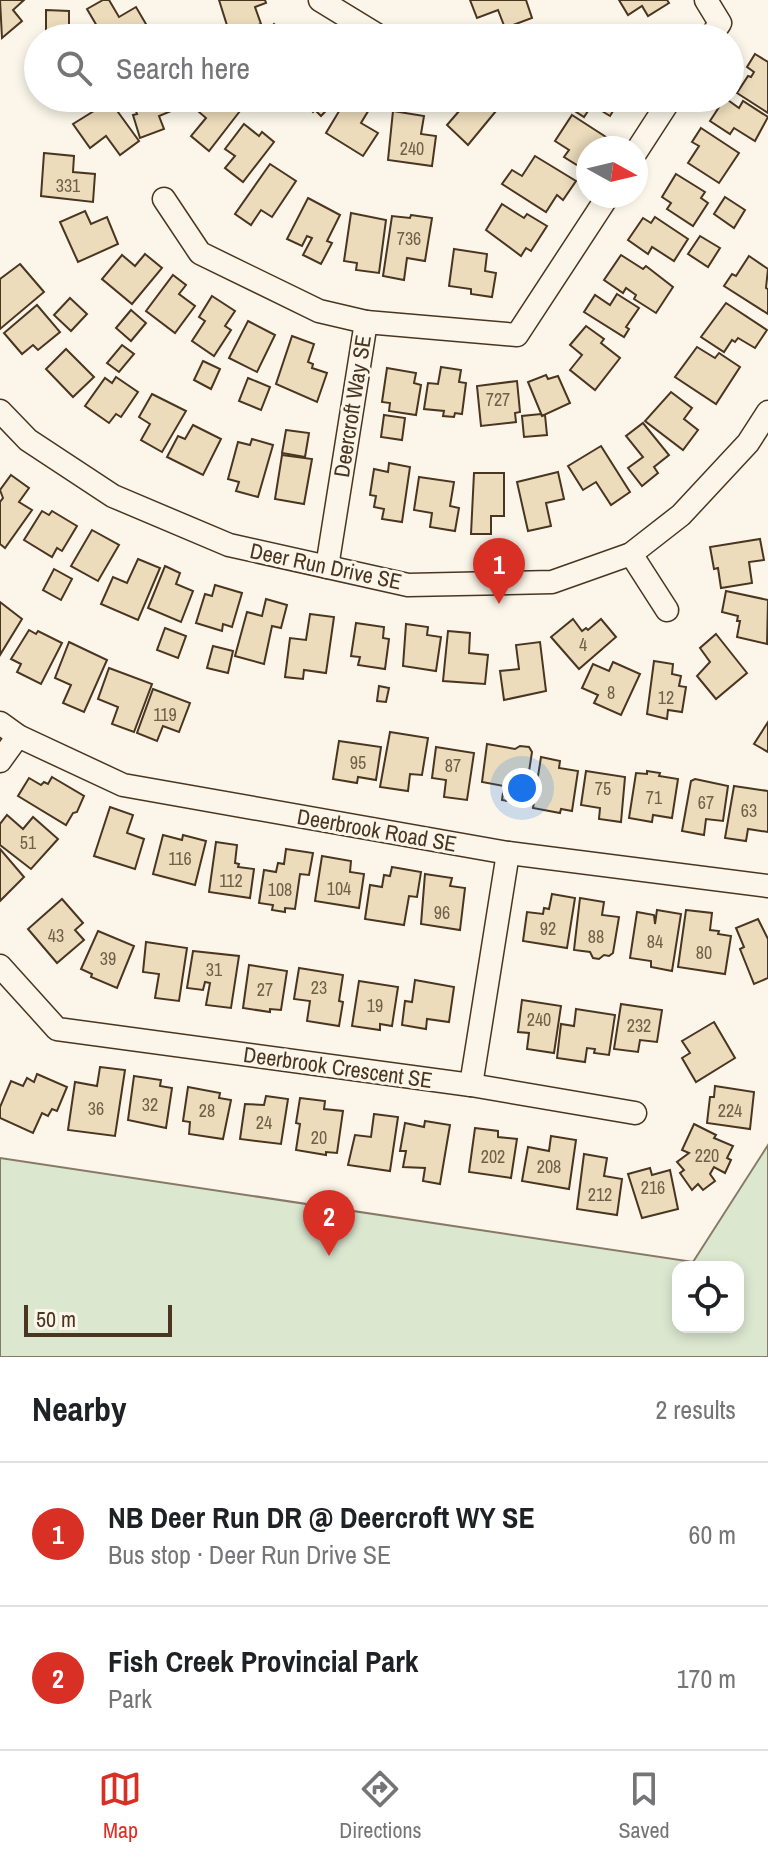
<!DOCTYPE html>
<html lang="en">
<head>
<meta charset="utf-8">
<style>
  body { margin:0; font-family:"Archivo Narrow",sans-serif; background:#f6f6f6; color:#202124 }
  .controls { position:absolute; right:24px; bottom:24px; display:grid; overflow:hidden; border-radius:16px; box-shadow:0 4px 12px #0003 }
  .controls button { width:72px; height:72px; display:grid; place-items:center; padding:0; border:0; border-bottom:2px solid #e0e0e0; background:#fff; color:#202124; font:40px sans-serif }
  .compass { position:absolute; left:576px; top:136px; width:72px; height:72px; border-radius:50%; background:#fff; box-shadow:0 4px 12px #0003; rotate:98deg }
  .scale { position:absolute; left:24px; bottom:20px; width:148px; box-sizing:border-box; padding-left:8px; border:4px solid #4a3520; border-top:0; font-size:22px; line-height:28px; white-space:nowrap; color:#4a3520; -webkit-text-stroke:6px #fbf6e9; paint-order:stroke }
  .you { position:absolute; left:522px; top:788px; width:28px; height:28px; margin:-20px; border:6px solid #fff; border-radius:50%; background:#1a73e8; box-shadow:0 0 0 12px #1a73e833 }
  .badge { display:grid; place-items:center; width:52px; height:52px; border-radius:50%; background:#d93025; color:#fff; font-size:26px; font-weight:700 }
  .pin { position:absolute; translate:-50% -66px; filter:drop-shadow(0 2px 4px #0008) }
  .pin::after { content:''; position:absolute; top:42px; width:28px; height:24px; background:inherit; clip-path:polygon(0 0,100% 0,50% 100%) }
  .list { margin:0; padding:0; list-style:none }
  h2 { display:flex; justify-content:space-between; align-items:center; height:104px; margin:0; padding:0 32px; font-size:34px }
  h2 small { font-size:26px; font-weight:400; color:#757577 }
  .list li { display:grid; grid-template-columns:52px 1fr auto; gap:24px; align-items:center; box-sizing:border-box; height:144px; padding:0 32px; border-top:2px solid #e0e0e0 }
  .list b { display:block; font-size:30px; white-space:nowrap }
  .list p { margin:0; font-size:26px; white-space:nowrap; color:#757577 }
  .list em { font-size:26px; font-style:normal; color:#757577 }
  .icon { flex:none; width:44px; height:44px; fill:none; stroke:currentColor; stroke-width:2; stroke-linecap:round; stroke-linejoin:round }
  .map { position:relative; flex:none; width:768px; height:1357px; overflow:hidden }
  .search { position:absolute; background:#fff; box-shadow:0 4px 12px #0003; left:24px; right:24px; top:24px; height:88px; display:flex; align-items:center; gap:20px; box-sizing:border-box; padding:0 28px; border-radius:44px; color:#757577; font-size:30px }
  .sheet { height:392px; background:#fff }
  nav { display:flex; justify-content:space-around; align-items:center; box-sizing:border-box; height:112px; border-top:2px solid #e0e0e0; background:#fff; font-size:22px; color:#757577 }
  nav a { display:grid; justify-items:center; gap:4px }
  nav .on { color:#d93025 }
  .map>svg:first-child { display:block }
  .green { fill:#dce7d0; stroke:#887966; stroke-width:2; fill-rule:evenodd }
  .building { fill:#ecdcbc; stroke:#4a3520; stroke-width:2 }
  .lines { fill:none; stroke-linecap:round; stroke-linejoin:round }
  .minor-casing { stroke:#4a3520; stroke-width:25 }
  .minor { stroke:#fbf6e9; stroke-width:22 }
  .labels { text-anchor:middle; dominant-baseline:central; stroke-width:6; stroke-linejoin:round; paint-order:stroke }
  .number-label { font-size:18px; fill:#725f47 }
  .street-label { font-size:22px; fill:#4a3520; stroke:#fbf6e9 }
</style>
</head>
<body>
<div class="map">
<svg width="768" height="1357" viewBox="0 0 768 1357">
  <rect width="100%" height="100%" fill="#fbf6e9"/>
  <path class="green" d="M768,1145V1357H0V1158L693,1262ZM678,1267H738V1327H678Z"/>
  <g class="building">
    <path d="M0,0H24L13,10L22,21L2,38Z"/>
    <path d="M103,0H109L119,17L136,7L150,31L138,38H104L87,9Z"/>
    <path d="M219,0H265L266,3L255,7L261,24L247,29L248,33L231,38Z"/>
    <path d="M470,0H526L532,18L505,28L498,10L477,18Z"/>
    <path d="M619,0H667L669,3L648,16L642,6L628,15Z"/>
    <path d="M46,10L69,11V33L89,34V38H46Z"/>
    <path d="M274,24L287,36L285,38H262Z"/>
    <path d="M623,26L641,38H615Z"/>
    <path d="M755,54L768,62V113L737,93L748,76L751,77L754,72L747,67Z"/>
    <path d="M131,98H172L176,109L159,116L164,129L140,138L133,115L137,114Z"/>
    <path d="M197,98H225L240,111L209,151L191,136L206,118L191,105Z"/>
    <path d="M301,98H338L321,116L315,110L313,112Z"/>
    <path d="M347,98H365L373,103L361,123L378,133L363,156L326,133Z"/>
    <path d="M446,98H481L496,111L468,145L447,125L460,110Z"/>
    <path d="M563,98H621L610,116L592,105L584,117L561,102Z"/>
    <path d="M725,98L739,108L743,101L768,117L755,141L734,128L730,134L710,121Z"/>
    <path d="M110,101L139,141L120,155L106,136L90,148L73,124Z"/>
    <path d="M393,111L424,116L421,134L436,136L432,166L388,160Z"/>
    <path d="M572,115L606,137L599,148H588V165L585,170L564,157L569,150L555,141Z"/>
    <path d="M244,124L259,136L262,132L274,142L243,182L225,168L235,156L225,149Z"/>
    <path d="M701,128L739,153L719,183L688,163L699,146L692,142Z"/>
    <path d="M44,153L74,156L73,172L95,174L93,202L41,196Z"/>
    <path d="M535,156L576,181L563,200L557,195L546,212L502,184L512,170L522,176Z"/>
    <path d="M270,164L296,181L272,217L261,210L251,225L235,214Z"/>
    <path d="M676,174L705,192L701,198L708,203L693,226L667,209L671,203L662,197Z"/>
    <path d="M725,197L745,210L734,228L714,214Z"/>
    <path d="M308,198L340,215L327,241L332,243L321,264L303,255L312,238L307,236L302,246L287,239Z"/>
    <path d="M502,204L524,218L527,214L547,226L531,251L526,248L521,256L486,230Z"/>
    <path d="M85,211L91,224L107,217L118,244L78,262L60,222Z"/>
    <path d="M351,213L386,220L379,273L356,270L357,263L344,261Z"/>
    <path d="M411,215L432,218L425,261L407,258L404,280L383,276L392,216L410,218Z"/>
    <path d="M655,217L688,239L674,261L652,247L648,254L628,240L643,218L651,223Z"/>
    <path d="M700,236L720,248L708,267L688,254Z"/>
    <path d="M454,249L487,254L485,271L496,273L492,297L471,294V289L449,286Z"/>
    <path d="M145,254L162,268L132,304L102,279L122,255L135,266Z"/>
    <path d="M621,255L643,269L646,266L673,287L656,313L634,299L636,295L626,288L623,293L604,280Z"/>
    <path d="M749,256L768,269L766,288L768,289V314L724,286L732,274L736,276Z"/>
    <path d="M20,264L44,292L0,329V279Z"/>
    <path d="M173,275L186,285L179,294L195,306L175,333L146,311Z"/>
    <path d="M617,294L639,308L626,327L629,329L624,337L584,312L595,295L610,305Z"/>
    <path d="M212,296L235,311L225,326L231,330L214,356L192,341L205,321L199,317Z"/>
    <path d="M70,298L87,314L71,331L54,315Z"/>
    <path d="M726,303L767,330L755,348L738,338L735,342L732,340L724,352L701,337Z"/>
    <path d="M37,305L60,332L38,350L33,345L22,354L4,333Z"/>
    <path d="M131,310L146,323L131,341L116,328Z"/>
    <path d="M248,321L275,335L257,372L229,358Z"/>
    <path d="M586,326L604,339L601,343L620,358L595,390L570,370L582,355L570,345Z"/>
    <path d="M292,336L314,344L308,362L313,364L312,368L327,373L317,402L276,384Z"/>
    <path d="M122,345L134,354L119,372L107,363Z"/>
    <path d="M697,347L715,358L719,353L740,367L716,404L675,377Z"/>
    <path d="M66,349L94,377L73,397L46,369Z"/>
    <path d="M203,361L220,369L211,389L194,380Z"/>
    <path d="M441,367L461,370L459,382L466,383L462,414L455,413L454,417L443,416L444,411L424,409L428,383L438,384Z"/>
    <path d="M387,368L416,373L414,383L421,385L416,415L389,411L390,403L382,402Z"/>
    <path d="M546,375L548,379L558,376L570,403L542,416L528,382Z"/>
    <path d="M116,377L138,392L121,417L116,414L109,423L85,406L105,378L112,383Z"/>
    <path d="M248,378L270,387L261,410L239,401Z"/>
    <path d="M517,381L520,412L515,413L516,422L481,426L477,386Z"/>
    <path d="M671,392L692,408L684,419L698,430L683,450L645,421Z"/>
    <path d="M152,394L186,411L162,452L141,440L150,424L139,417Z"/>
    <path d="M541,414L542,416L545,415L547,435L524,437L522,416Z"/>
    <path d="M384,415L405,418L402,440L381,437Z"/>
    <path d="M643,423L669,455L654,467L658,473L642,486L628,468L643,457L626,436Z"/>
    <path d="M193,425L221,439L203,475L167,457L178,436L185,439Z"/>
    <path d="M286,430L309,433L305,457L282,453Z"/>
    <path d="M252,439L273,445L258,497L236,491L239,482L228,479L238,442L250,445Z"/>
    <path d="M601,446L630,492L611,505L596,482L583,490L568,466Z"/>
    <path d="M282,455L312,459L304,504L275,499Z"/>
    <path d="M389,463L410,467L402,522L382,519L384,509L374,507L376,496L370,495L374,469L388,472Z"/>
    <path d="M558,472L564,499L546,503L551,526L528,531L517,482Z"/>
    <path d="M474,473H504V516H491V534H471Z"/>
    <path d="M11,475L29,488L19,502L32,510L5,548L0,544V502L3,498L0,490Z"/>
    <path d="M419,477L454,482L450,506L459,508L455,531L430,527L432,513L414,510Z"/>
    <path d="M42,511L49,515L52,511L77,526L62,551L57,548L52,557L24,540Z"/>
    <path d="M92,530L119,545L98,581L71,566Z"/>
    <path d="M760,539L764,560L749,562L752,583L721,588L718,568L714,569L710,547Z"/>
    <path d="M138,559L160,568L138,620L101,604L113,577L127,583Z"/>
    <path d="M165,566L180,573L176,584L193,591L181,622L148,608Z"/>
    <path d="M54,569L72,579L61,600L43,590Z"/>
    <path d="M215,585L242,593L232,627L223,624L222,631L196,623L205,594L212,596Z"/>
    <path d="M726,591L768,600L767,644L737,637L740,621H737L738,616L722,612Z"/>
    <path d="M266,599L287,605L281,628L272,626L264,664L235,656L247,612L262,616Z"/>
    <path d="M0,602L22,619L0,655Z"/>
    <path d="M310,614L334,617L326,673L304,670L303,679L285,677L290,638L306,640Z"/>
    <path d="M573,619L582,631L586,628L588,630L601,619L616,637L579,669L551,637Z"/>
    <path d="M356,623L384,627L383,638L389,639L385,669L358,665L360,657L351,656Z"/>
    <path d="M406,624L428,627L427,635L441,637L436,671L403,666Z"/>
    <path d="M165,628L186,636L178,658L157,650Z"/>
    <path d="M29,630L36,634L38,631L62,643L41,684L17,672L21,664L11,659Z"/>
    <path d="M448,631L470,633L469,653L488,655L485,684L443,681Z"/>
    <path d="M716,634L747,673L716,699L697,676L710,662L700,648Z"/>
    <path d="M69,642L107,660L84,712L63,703L71,685L55,678Z"/>
    <path d="M540,642L546,691L504,700L500,671L519,669L516,645Z"/>
    <path d="M213,646L233,651L228,673L207,668Z"/>
    <path d="M654,661L673,664L672,674L681,676L679,686L686,687L682,712L668,710L667,719L647,714Z"/>
    <path d="M613,662L640,674L621,715L594,703L598,695L582,688L593,664L609,671Z"/>
    <path d="M109,668L152,684L134,732L112,724L118,707L98,699Z"/>
    <path d="M379,686L389,688L386,702L377,701Z"/>
    <path d="M153,689L190,703L179,732L163,726L157,741L137,733Z"/>
    <path d="M768,722V752L754,744Z"/>
    <path d="M390,732L428,738L422,775L410,774L408,791L380,787Z"/>
    <path d="M339,741L381,747L376,780L358,777L357,783L333,779Z"/>
    <path d="M487,744L515,749L520,746L529,747L532,752L524,804L502,800L504,786L482,782Z"/>
    <path d="M436,747L474,753L467,800L444,797L446,780L432,778Z"/>
    <path d="M541,757L560,761L559,768L578,771L572,811L561,809L560,813L533,808Z"/>
    <path d="M586,771L625,777L621,822L599,819L600,808L581,805Z"/>
    <path d="M647,771L660,773L659,776L678,779L672,818L653,815L652,822L629,818L636,773L647,774Z"/>
    <path d="M52,777L84,796L77,812L73,813L66,825L18,796L29,778L41,785L44,782L48,784Z"/>
    <path d="M695,779L728,786L723,821L706,819L704,835L682,831L691,781Z"/>
    <path d="M734,786L768,791V832L748,829L746,841L725,838Z"/>
    <path d="M110,807L133,815L127,833L144,839L135,869L94,856Z"/>
    <path d="M7,815L23,829L33,817L58,839L31,869L0,845V824Z"/>
    <path d="M163,835L182,840L183,835L206,841L195,885L153,874Z"/>
    <path d="M216,842L237,845L235,863L239,864L238,867L254,869L250,898L209,892Z"/>
    <path d="M0,849L24,877L0,901Z"/>
    <path d="M286,849L313,853L309,875L300,874L295,909L285,908V912L272,910L273,905L259,903L264,870L276,872L278,863L284,864Z"/>
    <path d="M322,856L351,861L350,872L364,874L359,908L315,901Z"/>
    <path d="M392,867L421,872L417,897L409,896L404,925L365,919L370,885L382,887L384,875L390,876Z"/>
    <path d="M425,874L452,878L450,886L465,888L460,930L421,924Z"/>
    <path d="M552,894L575,898L567,948L523,941L527,912L543,914L544,908L549,909Z"/>
    <path d="M580,898L604,902L602,915L619,917L613,953L609,956L604,955L599,959L593,958L590,952L574,950Z"/>
    <path d="M62,899L83,923L75,930L84,940L57,963L28,929Z"/>
    <path d="M657,910L681,914L672,971L651,967V961L630,958L637,912L654,915L655,924Z"/>
    <path d="M686,910L712,913L710,930L719,931L718,934L731,936L725,974L678,967Z"/>
    <path d="M758,919L768,939V978L754,984L740,949L744,947L736,928Z"/>
    <path d="M98,931L134,946L117,988L91,977L92,974L81,969Z"/>
    <path d="M146,942L187,948L179,1001L155,998L159,974L143,972Z"/>
    <path d="M193,951L239,956L231,1008L206,1005L210,983L205,982L203,990L187,988Z"/>
    <path d="M249,965L287,971L281,1010L270,1009V1012L243,1008Z"/>
    <path d="M299,968L343,975L339,1001L343,1002L339,1026L307,1021L310,1001L294,999Z"/>
    <path d="M415,980L454,987L449,1022L427,1019L426,1029L402,1025L405,1001L412,1002Z"/>
    <path d="M359,981L398,987L392,1026L380,1024V1030L352,1026Z"/>
    <path d="M522,1000L561,1006L554,1053L527,1049L529,1033L518,1032Z"/>
    <path d="M621,1004L662,1010L657,1042L640,1040L638,1052L614,1049Z"/>
    <path d="M576,1009L615,1015L609,1055L594,1053L595,1049L587,1048L585,1062L557,1058L561,1024L574,1026Z"/>
    <path d="M714,1022L735,1058L696,1082L682,1058L690,1053L682,1041Z"/>
    <path d="M100,1067L125,1070L115,1136L68,1130L75,1082L97,1086Z"/>
    <path d="M37,1074L67,1087L57,1111L52,1109L48,1116L42,1113L33,1133L0,1118V1107L11,1081L23,1086L27,1078L34,1082Z"/>
    <path d="M134,1076L161,1080L160,1086L172,1088L166,1128L128,1120Z"/>
    <path d="M715,1086L754,1092L750,1129L707,1123L710,1097H714Z"/>
    <path d="M188,1087L220,1093L219,1098L231,1100L223,1139L189,1134L190,1122L183,1121Z"/>
    <path d="M266,1096L288,1099L281,1144L240,1139L245,1104L264,1105Z"/>
    <path d="M300,1098L325,1101L324,1109L343,1111L337,1153L326,1152V1155L296,1150L300,1124L296,1123Z"/>
    <path d="M374,1114L398,1117L390,1171L348,1165L355,1135L371,1137Z"/>
    <path d="M425,1121L450,1125L440,1184L423,1181L425,1168L403,1167L406,1151H400L405,1123L424,1127Z"/>
    <path d="M694,1124L716,1135L714,1138L733,1146L727,1158L731,1160L725,1173L714,1167L710,1174L715,1181L703,1190L698,1184L692,1190L680,1173L684,1170L677,1162L689,1153L682,1150Z"/>
    <path d="M475,1128L498,1131V1137L517,1139L511,1178L469,1172Z"/>
    <path d="M551,1136L576,1140L569,1189L522,1181L528,1147L549,1151Z"/>
    <path d="M584,1154L607,1158L604,1176L622,1179L617,1215L577,1209Z"/>
    <path d="M650,1168L652,1175L670,1170L678,1209L642,1218L628,1174Z"/>
  </g>
  <g class="lines">
    <defs>
      <g id="minor">
        <path d="M320,0L382,38"/>
        <path d="M706,0L720,23L710,38"/>
        <path d="M636,152L671,98"/>
        <path d="M164,199L200,253L319,311L366,322"/>
        <path d="M0,411L28,440L113,496L229,545L408,585L552,582L631,554L681,515L748,443L768,412"/>
        <path d="M631,554L667,610"/>
        <path d="M327,567L366,322L517,335L608,196"/>
        <path d="M0,723L18,736L123,785L508,853L768,886"/>
        <path d="M0,761L18,736"/>
        <path d="M0,966L57,1029L471,1085L508,853"/>
        <path d="M471,1085L635,1113"/>
      </g>
    </defs>
    <use href="#minor" class="minor-casing"/>
    <use href="#minor" class="minor"/>
  </g>
  <g class="labels">
    <g class="number-label">
      <text x="412" y="148">240</text>
      <text x="68" y="185">331</text>
      <text x="409" y="238">736</text>
      <text x="498" y="399">727</text>
      <text x="583" y="644">4</text>
      <text x="611" y="692">8</text>
      <text x="666" y="697">12</text>
      <text x="165" y="714">119</text>
      <text x="358" y="762">95</text>
      <text x="453" y="765">87</text>
      <text x="603" y="788">75</text>
      <text x="654" y="797">71</text>
      <text x="706" y="802">67</text>
      <text x="749" y="810">63</text>
      <text x="28" y="842">51</text>
      <text x="180" y="858">116</text>
      <text x="231" y="880">112</text>
      <text x="339" y="888">104</text>
      <text x="280" y="889">108</text>
      <text x="442" y="912">96</text>
      <text x="548" y="928">92</text>
      <text x="56" y="935">43</text>
      <text x="596" y="936">88</text>
      <text x="655" y="941">84</text>
      <text x="704" y="952">80</text>
      <text x="108" y="958">39</text>
      <text x="214" y="969">31</text>
      <text x="319" y="987">23</text>
      <text x="265" y="989">27</text>
      <text x="375" y="1005">19</text>
      <text x="539" y="1019">240</text>
      <text x="639" y="1025">232</text>
      <text x="150" y="1104">32</text>
      <text x="96" y="1108">36</text>
      <text x="207" y="1110">28</text>
      <text x="730" y="1110">224</text>
      <text x="264" y="1122">24</text>
      <text x="319" y="1137">20</text>
      <text x="707" y="1155">220</text>
      <text x="493" y="1156">202</text>
      <text x="549" y="1166">208</text>
      <text x="653" y="1187">216</text>
      <text x="600" y="1194">212</text>
    </g>
    <g class="street-label">
      <text transform="translate(352 406) rotate(-81)">Deercroft Way SE</text>
      <text transform="translate(326 566) rotate(12)">Deer Run Drive SE</text>
      <text transform="translate(377 830) rotate(10)">Deerbrook Road SE</text>
      <text transform="translate(338 1067) rotate(8)">Deerbrook Crescent SE</text>
    </g>
  </g>
</svg>
<div class="controls">
<button><svg class="icon" aria-label="locate" viewBox="0 0 24 24"><circle cx="12" cy="12" r="6"/><path d="M12 2v4M12 18v4M2 12h4M18 12h4"/></svg></button>
</div>
<svg class="compass" viewBox="-18 -18 36 36"><path d="M0-13l5 13h-10z" fill="#e53935"/><path d="M0 13l5-13h-10z" fill="#757577"/></svg>
<div class="scale">50 m</div>
<div class="you"></div>
<div class="pin badge" style="left:499px;top:604px">1</div>
<div class="pin badge" style="left:329px;top:1256px">2</div>
<div class="search"><svg class="icon" aria-label="search" viewBox="0 0 24 24"><circle cx="10" cy="10" r="6"/><path d="M15 15l6 6"/></svg>Search here</div>
</div>
<section class="sheet">
<h2>Nearby<small>2 results</small></h2>
<ul class="list">
<li><span class="badge">1</span><div><b>NB Deer Run DR @ Deercroft WY SE</b><p>Bus stop · Deer Run Drive SE</p></div><em>60 m</em></li>
<li><span class="badge">2</span><div><b>Fish Creek Provincial Park</b><p>Park</p></div><em>170 m</em></li>
</ul>
</section>
<nav>
<a class="on"><svg class="icon" aria-label="map" viewBox="0 0 24 24"><path d="M3 6l6-2 6 2 6-2v14l-6 2-6-2-6 2zM9 4v14M15 6v14"/></svg>Map</a>
<a><svg class="icon" aria-label="directions" viewBox="0 0 24 24"><path d="M12 3l9 9-9 9-9-9zM9 14v-3h6M13 9l2 2-2 2"/></svg>Directions</a>
<a><svg class="icon" aria-label="saved" viewBox="0 0 24 24"><path d="M7 4h10v16l-5-4-5 4z"/></svg>Saved</a>
</nav>
</body>
</html>
